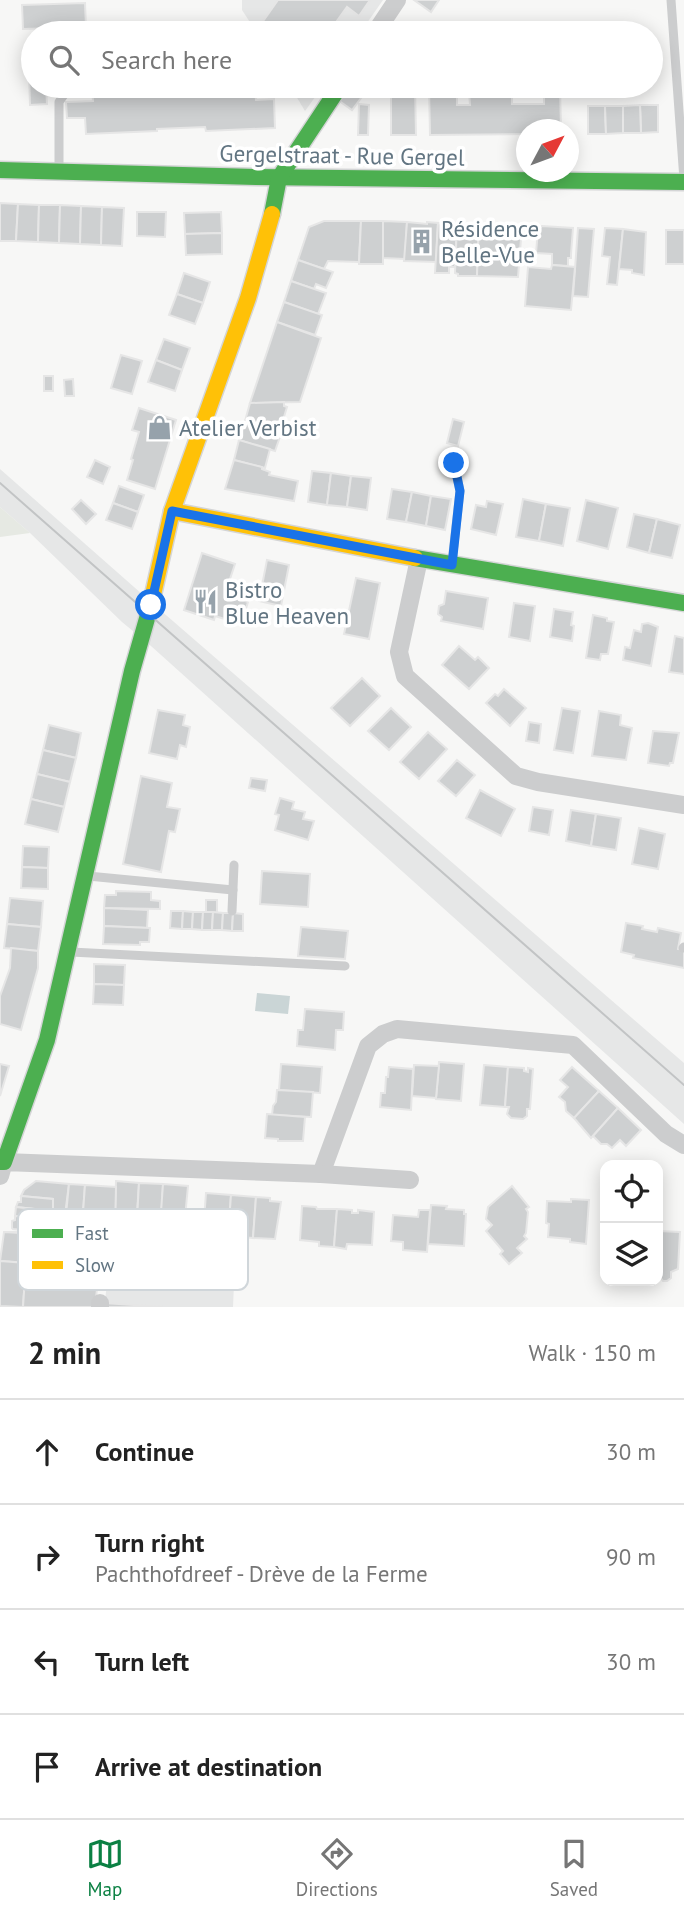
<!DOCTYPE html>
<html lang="en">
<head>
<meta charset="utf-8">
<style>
  body { margin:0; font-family:"PT Sans",sans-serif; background:#f2f2f2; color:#222 }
  .controls { position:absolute; right:21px; bottom:21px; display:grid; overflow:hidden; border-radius:14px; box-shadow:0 4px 18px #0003 }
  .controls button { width:63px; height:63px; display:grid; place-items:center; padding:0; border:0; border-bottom:2px solid #e0e0e0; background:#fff; color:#222; font:35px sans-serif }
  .compass { position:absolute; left:516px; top:119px; width:63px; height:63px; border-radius:50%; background:#fff; box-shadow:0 4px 18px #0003; rotate:49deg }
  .stop { position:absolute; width:21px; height:21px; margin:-16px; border:5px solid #1a73e8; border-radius:50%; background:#fff }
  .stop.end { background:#1a73e8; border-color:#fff; box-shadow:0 2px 7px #0008 }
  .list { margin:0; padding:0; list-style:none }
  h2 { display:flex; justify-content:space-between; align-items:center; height:91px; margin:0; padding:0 28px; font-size:30px }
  h2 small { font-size:23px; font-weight:400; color:#767676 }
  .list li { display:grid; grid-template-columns:46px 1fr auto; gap:21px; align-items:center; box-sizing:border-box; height:105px; padding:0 28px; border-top:2px solid #e0e0e0 }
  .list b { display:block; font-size:26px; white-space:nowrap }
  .list p { margin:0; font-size:23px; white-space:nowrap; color:#767676 }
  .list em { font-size:23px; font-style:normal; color:#767676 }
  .icon { flex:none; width:38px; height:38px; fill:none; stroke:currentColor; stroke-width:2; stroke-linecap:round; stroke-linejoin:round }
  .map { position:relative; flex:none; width:684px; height:1307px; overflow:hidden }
  .search { position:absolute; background:#fff; box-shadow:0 4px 18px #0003; left:21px; right:21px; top:21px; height:77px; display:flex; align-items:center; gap:18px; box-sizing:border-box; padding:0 24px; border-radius:38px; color:#767676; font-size:26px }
  .sheet { height:511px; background:#fff }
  nav { display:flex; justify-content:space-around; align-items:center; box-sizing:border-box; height:98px; border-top:2px solid #e0e0e0; background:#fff; font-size:19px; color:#767676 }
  nav a { display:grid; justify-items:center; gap:4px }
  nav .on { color:#0b8043 }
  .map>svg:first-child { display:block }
  .built { fill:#e6e7e7 }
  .green { fill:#e6e9e3 }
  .water { fill:#cad5d6 }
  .building { fill:#ced0d1; stroke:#e6e6e6; stroke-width:2 }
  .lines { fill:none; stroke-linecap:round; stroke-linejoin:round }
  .fast-casing { stroke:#d4d5d6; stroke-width:19 }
  .slow-casing { stroke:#d4d5d6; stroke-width:19 }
  .lane { stroke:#cccdce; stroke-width:9 }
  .street { stroke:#cccdce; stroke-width:18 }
  .fast { stroke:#4caf50; stroke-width:16 }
  .slow { stroke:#ffc107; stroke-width:16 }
  .tram { stroke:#c2c4c5; stroke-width:2 }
  .route { stroke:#1a73e8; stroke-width:9 }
  .labels { text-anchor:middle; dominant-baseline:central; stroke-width:7; stroke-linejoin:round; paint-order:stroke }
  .street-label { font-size:23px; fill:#627582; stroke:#fff }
  .poi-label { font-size:23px; fill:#627582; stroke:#fff; text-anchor:start }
  .key { fill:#fff; stroke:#d0d6da; stroke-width:2 }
  .key-label { font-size:19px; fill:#627582 }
</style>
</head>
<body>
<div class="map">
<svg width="684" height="1307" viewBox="0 0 684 1307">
  <rect width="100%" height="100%" fill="#f7f7f6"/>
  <g class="built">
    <path d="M242,0H383L360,33H257L242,10Z"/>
    <path d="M290,86H323L305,111Z"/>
    <path d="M0,469L159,609L684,1063V1124L151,646L122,622L30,533L0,507Z"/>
    <path d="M108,1277L234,1284L233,1307H104Z"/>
  </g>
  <path class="green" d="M0,507L30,533L0,537Z"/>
  <path class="water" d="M257,993L290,996L288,1014L255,1011Z"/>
  <g class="building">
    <path d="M278,0H370L359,16L347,7L334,25L345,33H268L259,27Z"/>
    <path d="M414,0H439L431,12Z"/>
    <path d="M85,3L86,27L23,29L22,5Z"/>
    <path d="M28,41H33V86H46L47,104L30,105Z"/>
    <path d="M92,86H255L256,100L274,99L275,128L206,131L205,127L157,129V131L86,134L85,118H67L66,102L93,101Z"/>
    <path d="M348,86H370L352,110L338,100Z"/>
    <path d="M391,86H415L416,135H391Z"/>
    <path d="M429,86H457V105H470L469,92H512V104H544V86H560L561,130H526V134L430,135Z"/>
    <path d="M359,104L369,105L368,135H358Z"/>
    <path d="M640,105H658V132L641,133Z"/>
    <path d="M640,105L641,133H623V106Z"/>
    <path d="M588,106H605L606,134H588Z"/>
    <path d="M605,106H623V133L606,134Z"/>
    <path d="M0,203L18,204L16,241H0Z"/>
    <path d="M18,204L39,205L38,242L16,241Z"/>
    <path d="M39,205H60L59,243L38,242Z"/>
    <path d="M60,205L81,206L80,244L59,243Z"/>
    <path d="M81,206L102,207L101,245L80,244Z"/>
    <path d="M102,207L124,208L122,246L101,245Z"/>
    <path d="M137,212H166L165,237L137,236Z"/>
    <path d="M221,212L222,233L185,234L184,213Z"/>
    <path d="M324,221H361L359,262L328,261L324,269L298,260L309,227Z"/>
    <path d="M361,221H383V264H359Z"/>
    <path d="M383,221L407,222L405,259L383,258Z"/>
    <path d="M407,222L427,224V222L438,223L436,262L404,261Z"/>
    <path d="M438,223L457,224L455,267H449V273H435Z"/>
    <path d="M457,224H479L477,276H458V274L455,273Z"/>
    <path d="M479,224L522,226L518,277L477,276Z"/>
    <path d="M542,226L573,228L571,254V258H568V266L552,265V254L536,253L538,230Z"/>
    <path d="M578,228L594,229L588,297L573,296Z"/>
    <path d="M605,228L623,229L617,285L607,284L610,257L602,256Z"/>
    <path d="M623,229L646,232L644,275L632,273V270L619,269Z"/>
    <rect x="666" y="230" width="18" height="34"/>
    <path d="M222,233V254L186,255L185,234Z"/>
    <path d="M298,260L333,272L326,288L316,284L314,289L291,281Z"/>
    <path d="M552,265L575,267L571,310L525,306L528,267L551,269Z"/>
    <path d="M184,273L210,282L203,303L177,294Z"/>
    <path d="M291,281L326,293L318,314L284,302Z"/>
    <path d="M177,294L203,303L195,324L169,315Z"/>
    <path d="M284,302L322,315L315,335L277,322Z"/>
    <path d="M277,322L321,338L300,402L250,403Z"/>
    <path d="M164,339L190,348L182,370L156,360Z"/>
    <path d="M121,355L142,361L132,394L111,388Z"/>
    <path d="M156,360L182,370L175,391L148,382Z"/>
    <rect x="44" y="376" width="9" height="15"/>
    <path d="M73,379L74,396H65L64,380Z"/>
    <path d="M284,402V406L287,407L280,430L245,421L250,403Z"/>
    <path d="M139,408L176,420L155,489L127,480L133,460L131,459L139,432L132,430Z"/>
    <path d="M453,419L464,422L458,446L447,443Z"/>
    <path d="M245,421L282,431L275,451L239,440Z"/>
    <path d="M239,440L270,449L265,468L234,460Z"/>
    <path d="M95,460L110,467L103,484L87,477Z"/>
    <path d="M234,460L262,467V469L270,472L269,475L298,481L294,501L225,489Z"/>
    <path d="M312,471L331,473L327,505L308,502Z"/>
    <path d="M331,473L351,476L347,507L327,505Z"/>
    <path d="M351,476L371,478L367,510L347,507Z"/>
    <path d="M119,486L144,495L138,512L113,503Z"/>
    <path d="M392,489L412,492L406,522L387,519Z"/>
    <path d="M412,492L431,496L426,526L406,522Z"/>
    <path d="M431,496L451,499L445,530L426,526Z"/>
    <path d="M523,499L546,504L539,541L516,537Z"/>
    <path d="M81,500L96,514L86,524L72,509Z"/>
    <path d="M586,500L618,508L608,549L577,541Z"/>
    <path d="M487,501L503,504L496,535L471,529L476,505L486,507Z"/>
    <path d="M113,503L138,512L132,529L106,520Z"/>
    <path d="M546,504L570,508L563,546L539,541Z"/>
    <path d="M634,514L657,519L649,553L627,547Z"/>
    <path d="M657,519L680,525L672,558L649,553Z"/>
    <path d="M202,553L235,564L225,594L248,602L241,624L215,616L214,620L184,610Z"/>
    <path d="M267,560L289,565L281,606L259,601Z"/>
    <path d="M356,578L380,583L369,639L344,634Z"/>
    <path d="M446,591L488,598L483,629L441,621L442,617L438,614L439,606L444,604Z"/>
    <path d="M514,603L535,606L530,641L509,637Z"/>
    <path d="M554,609L573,612L571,625L574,626L572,641L550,637Z"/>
    <path d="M593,615L607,618V621L614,622L608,654H601L600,660L586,658Z"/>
    <path d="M648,623L658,627L651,666L623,660L625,647L630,648L634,630L641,632L642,624Z"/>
    <path d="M675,636L684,638V674L669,672Z"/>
    <path d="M459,646L475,660L478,657L489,668L469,689L442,665Z"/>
    <path d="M362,678L380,696L350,726L331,708Z"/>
    <path d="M504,689L526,708L510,726L486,703L495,694L498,696Z"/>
    <path d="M391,708L411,727L389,750L368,731Z"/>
    <path d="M562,708L580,711L573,753L554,750Z"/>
    <path d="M158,710L185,715L183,725L190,727L186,747L180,745L177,759L149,753Z"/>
    <path d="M599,711L621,715L620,725L632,728L626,760L592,756Z"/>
    <path d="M529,722L541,724L539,743L526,741Z"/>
    <path d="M49,725L81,733L76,758L43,750Z"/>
    <path d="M653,731L679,733L673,763H670L669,766L648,763Z"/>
    <path d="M428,732L447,749L419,779L400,762Z"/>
    <path d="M43,750L76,758L70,782L37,774Z"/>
    <path d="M457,760L475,775L456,796L438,781Z"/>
    <path d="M37,774L70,782L64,807L31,799Z"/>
    <path d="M141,776L172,783L167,807L180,809L175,832L169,831L161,872L123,864Z"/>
    <path d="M251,778L267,780L265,791L249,788Z"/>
    <path d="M480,790L515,809L501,836L466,818Z"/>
    <path d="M280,798L294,802L292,809L305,812L303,819L314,821L308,840L275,830L279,815L275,814Z"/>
    <path d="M31,799L64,807L58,832L25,824Z"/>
    <path d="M533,807L553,810L549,835L529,831Z"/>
    <path d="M571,810L596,814L591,846L566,841Z"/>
    <path d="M596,814L621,818L616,850L591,846Z"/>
    <path d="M639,828L665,834L658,869L632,864Z"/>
    <path d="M23,846L49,847L48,868L22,867Z"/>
    <path d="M22,867L48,868V889L21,888Z"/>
    <path d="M262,871L310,874L308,907L260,904Z"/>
    <path d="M116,891L151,892V900L160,901V909L104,908L105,895H116Z"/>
    <path d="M10,898L43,901L41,927L7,924Z"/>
    <path d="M206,900H217V913L206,912Z"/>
    <path d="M104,908L148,910L147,928L104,926Z"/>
    <path d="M171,911H183L182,929L170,928Z"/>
    <path d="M183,911L193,912L192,929H182Z"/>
    <path d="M193,912H203L202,930L192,929Z"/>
    <path d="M203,912H213L212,930H202Z"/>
    <path d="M213,912L223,913L222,930H212Z"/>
    <path d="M223,913H233L232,931L222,930Z"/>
    <path d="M233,913L243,914V931H232Z"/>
    <path d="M626,923L643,926L642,929L657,932L658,928L681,933L678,949L684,950V968L633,958L634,955L621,952Z"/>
    <path d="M7,924L41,927L38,951L4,948Z"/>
    <path d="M104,926L150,928L149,942H140V945L103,944Z"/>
    <path d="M301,927L348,931L345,959L298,956Z"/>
    <path d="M11,948L38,951V968L21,1030L0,1024V996L10,968Z"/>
    <path d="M94,964L125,965L124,985L94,984Z"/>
    <path d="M94,984L124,985L123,1005L93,1004Z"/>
    <path d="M305,1009L344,1012L343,1030H336L335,1050L297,1046L298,1030H303Z"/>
    <path d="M439,1062L464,1064L461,1101L436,1099Z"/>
    <path d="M0,1064L9,1066L0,1096Z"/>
    <path d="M281,1064L322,1067L320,1093L279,1090Z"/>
    <path d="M414,1065L439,1066L436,1098L412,1096Z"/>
    <path d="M484,1065L508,1067L505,1107L480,1105Z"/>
    <path d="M389,1067L413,1069L411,1110L380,1107L381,1093H385L386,1077H388Z"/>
    <path d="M508,1067L524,1068V1071L528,1072V1068L533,1069L530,1109H527V1116L523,1119L511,1118L507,1114L509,1107H505Z"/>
    <path d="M572,1067L599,1091L574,1118L566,1111L565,1102L559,1097L568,1087L560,1080Z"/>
    <path d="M277,1090L313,1092L311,1117L272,1115L273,1106L276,1102Z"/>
    <path d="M599,1091L618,1108L591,1138L574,1118Z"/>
    <path d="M618,1108L641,1130L626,1146L620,1140L612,1148L607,1144H601L593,1136Z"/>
    <path d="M267,1114L305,1117L303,1141H278V1139L265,1138Z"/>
    <path d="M36,1181L69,1184L65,1215L53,1214V1199L21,1196L24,1190Z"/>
    <path d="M116,1181L139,1183L137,1214L115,1213Z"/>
    <path d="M139,1183L163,1184L161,1220L137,1219Z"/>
    <path d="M69,1184L85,1185L82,1226L65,1225Z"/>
    <path d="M163,1184L188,1186L184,1228L160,1226Z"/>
    <path d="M85,1185L116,1187L115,1228L82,1226Z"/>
    <path d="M512,1186L529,1207L526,1209L528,1212L526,1233L524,1236L527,1239L517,1248L522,1253L509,1264L500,1254L503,1251L486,1231L492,1225L486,1219L488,1207Z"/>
    <path d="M206,1193L231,1195L228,1236L210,1237V1234H203Z"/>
    <path d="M231,1195L256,1197L253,1238L228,1236Z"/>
    <path d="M21,1196L53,1199V1211L16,1207L18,1202H21Z"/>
    <path d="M256,1197L270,1198V1201L281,1202L275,1239L253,1238Z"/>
    <path d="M571,1199L589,1200L586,1244L570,1242V1239L548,1237L549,1224L546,1223L547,1201L571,1202Z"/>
    <path d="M431,1205L447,1206L446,1209L464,1210V1214H466L464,1246L428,1244Z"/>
    <path d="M302,1206L316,1207L317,1209H337L334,1247L319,1246V1242L300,1240Z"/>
    <path d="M16,1207L53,1211L52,1219L15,1216Z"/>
    <path d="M337,1209L352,1210V1213H358V1210L374,1212L372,1245L347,1244L346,1249L334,1247Z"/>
    <path d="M419,1210H430L427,1252L403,1250V1242L391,1241L393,1215L418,1217Z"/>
    <path d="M15,1216L52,1219L51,1235L4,1232H21V1230L13,1229L12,1228V1221L15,1220Z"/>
    <path d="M658,1231L680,1232L678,1269L671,1272V1278L667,1281H663L660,1277V1272H658Z"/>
    <path d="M4,1232L37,1234L33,1254L46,1255L45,1264L0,1261Z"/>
    <path d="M0,1261L26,1263L23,1307L0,1306Z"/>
    <path d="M26,1263L86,1266L85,1279L98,1280L95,1307H23Z"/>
    <path d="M104,1303L163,1307H104Z"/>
  </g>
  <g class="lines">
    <defs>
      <g id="fast">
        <path d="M0,170L256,177L684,182"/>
        <path d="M272,214L279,178L340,86"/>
        <path d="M415,558L684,603"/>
        <path d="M0,1162H4L47,1040L132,671L150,608"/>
      </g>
      <g id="slow">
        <path d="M172,511L415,558"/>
        <path d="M150,608L172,511L248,298L272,214"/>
      </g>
    </defs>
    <use href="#fast" class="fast-casing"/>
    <use href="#slow" class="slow-casing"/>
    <g class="lane">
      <path d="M671,0L684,180"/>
      <path d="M59,169V102L68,89L74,86"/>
      <path d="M452,562L460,491L454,463L456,453"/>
      <path d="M88,876L233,890"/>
      <path d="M232,911L234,865"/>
      <path d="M683,948L684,947"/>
      <path d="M71,952L345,966"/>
    </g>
    <g class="street">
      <path d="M375,33L397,0"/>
      <path d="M419,559L399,652L405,676L516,776L538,782L684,805"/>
      <path d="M321,1174L368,1046L383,1034L397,1029L573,1045L666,1134L684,1145"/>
      <path d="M0,1176L4,1162L321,1174L410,1180"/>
      <path d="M100,1307V1303"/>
    </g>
    <use href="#fast" class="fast"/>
    <use href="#slow" class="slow"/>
    <path class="tram" d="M0,483L684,1085"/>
  </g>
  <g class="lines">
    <path class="route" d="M151,605L172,511L452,565L460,491L454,463"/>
  </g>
  <defs>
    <symbol id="building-bare" viewBox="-9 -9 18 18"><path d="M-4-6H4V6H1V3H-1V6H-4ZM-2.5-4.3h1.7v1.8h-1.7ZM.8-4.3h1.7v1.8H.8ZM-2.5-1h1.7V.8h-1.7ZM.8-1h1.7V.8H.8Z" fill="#96a2ab" stroke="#fff" stroke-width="2.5" paint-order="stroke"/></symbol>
    <symbol id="shop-bare" viewBox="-9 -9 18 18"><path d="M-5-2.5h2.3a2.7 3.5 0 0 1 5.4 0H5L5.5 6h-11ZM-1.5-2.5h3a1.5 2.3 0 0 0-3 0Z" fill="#96a2ab" stroke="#fff" stroke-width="2.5" paint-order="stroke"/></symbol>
    <symbol id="restaurant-bare" viewBox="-9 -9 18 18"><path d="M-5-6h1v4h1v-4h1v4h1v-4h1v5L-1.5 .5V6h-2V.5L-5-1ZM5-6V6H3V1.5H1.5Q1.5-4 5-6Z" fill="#96a2ab" stroke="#fff" stroke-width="2.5" paint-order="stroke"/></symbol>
  </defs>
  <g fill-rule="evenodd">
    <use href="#building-bare" x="404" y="224" width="35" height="35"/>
    <use href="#shop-bare" x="142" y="410" width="35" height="35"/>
    <use href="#restaurant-bare" x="188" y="584" width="35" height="35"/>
  </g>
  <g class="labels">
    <g class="street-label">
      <text transform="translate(342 155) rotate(1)">Gergelstraat - Rue Gergel</text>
    </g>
    <g class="poi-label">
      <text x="441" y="228">Résidence<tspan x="441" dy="26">Belle-Vue</tspan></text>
      <text x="179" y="427">Atelier Verbist</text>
      <text x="225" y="589">Bistro<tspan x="225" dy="26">Blue Heaven</tspan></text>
    </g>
  </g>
  <rect x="18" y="1209" width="230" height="81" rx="10" class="key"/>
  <rect x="32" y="1229" width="31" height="9" fill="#4caf50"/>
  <rect x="32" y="1261" width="31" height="8" fill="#ffc107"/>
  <g class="key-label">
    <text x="75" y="1240">Fast</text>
    <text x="75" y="1272">Slow</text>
  </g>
</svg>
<div class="controls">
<button><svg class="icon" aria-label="locate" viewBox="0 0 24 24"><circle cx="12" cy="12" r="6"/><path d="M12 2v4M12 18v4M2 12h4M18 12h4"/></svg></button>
<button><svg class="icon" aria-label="layers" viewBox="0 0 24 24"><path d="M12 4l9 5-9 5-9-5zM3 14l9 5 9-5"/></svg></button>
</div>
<svg class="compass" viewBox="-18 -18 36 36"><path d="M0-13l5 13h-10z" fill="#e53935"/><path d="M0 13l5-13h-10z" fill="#767676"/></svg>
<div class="stop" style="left:151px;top:605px"></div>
<div class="stop end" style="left:454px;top:463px"></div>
<div class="search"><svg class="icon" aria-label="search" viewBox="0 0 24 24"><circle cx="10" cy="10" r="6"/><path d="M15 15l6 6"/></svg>Search here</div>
</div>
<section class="sheet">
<h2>2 min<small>Walk · 150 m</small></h2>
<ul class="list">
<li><svg class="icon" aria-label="ahead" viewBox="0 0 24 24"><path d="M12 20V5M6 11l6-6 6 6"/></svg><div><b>Continue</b></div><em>30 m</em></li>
<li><svg class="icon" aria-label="right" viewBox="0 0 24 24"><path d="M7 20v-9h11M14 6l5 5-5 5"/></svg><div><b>Turn right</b><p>Pachthofdreef - Drève de la Ferme</p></div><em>90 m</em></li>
<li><svg class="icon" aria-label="left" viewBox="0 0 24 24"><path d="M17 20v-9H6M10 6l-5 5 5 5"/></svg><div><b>Turn left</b></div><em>30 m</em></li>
<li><svg class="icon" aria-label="arrive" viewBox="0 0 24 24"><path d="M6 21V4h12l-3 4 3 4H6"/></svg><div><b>Arrive at destination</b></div></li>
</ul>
</section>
<nav>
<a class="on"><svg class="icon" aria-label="map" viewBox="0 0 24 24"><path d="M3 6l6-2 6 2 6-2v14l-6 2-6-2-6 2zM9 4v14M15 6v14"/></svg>Map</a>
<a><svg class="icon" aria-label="directions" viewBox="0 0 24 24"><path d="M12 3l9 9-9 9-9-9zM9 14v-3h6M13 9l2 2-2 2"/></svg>Directions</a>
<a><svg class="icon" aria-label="saved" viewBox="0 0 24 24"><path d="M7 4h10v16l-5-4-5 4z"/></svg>Saved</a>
</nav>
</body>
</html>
